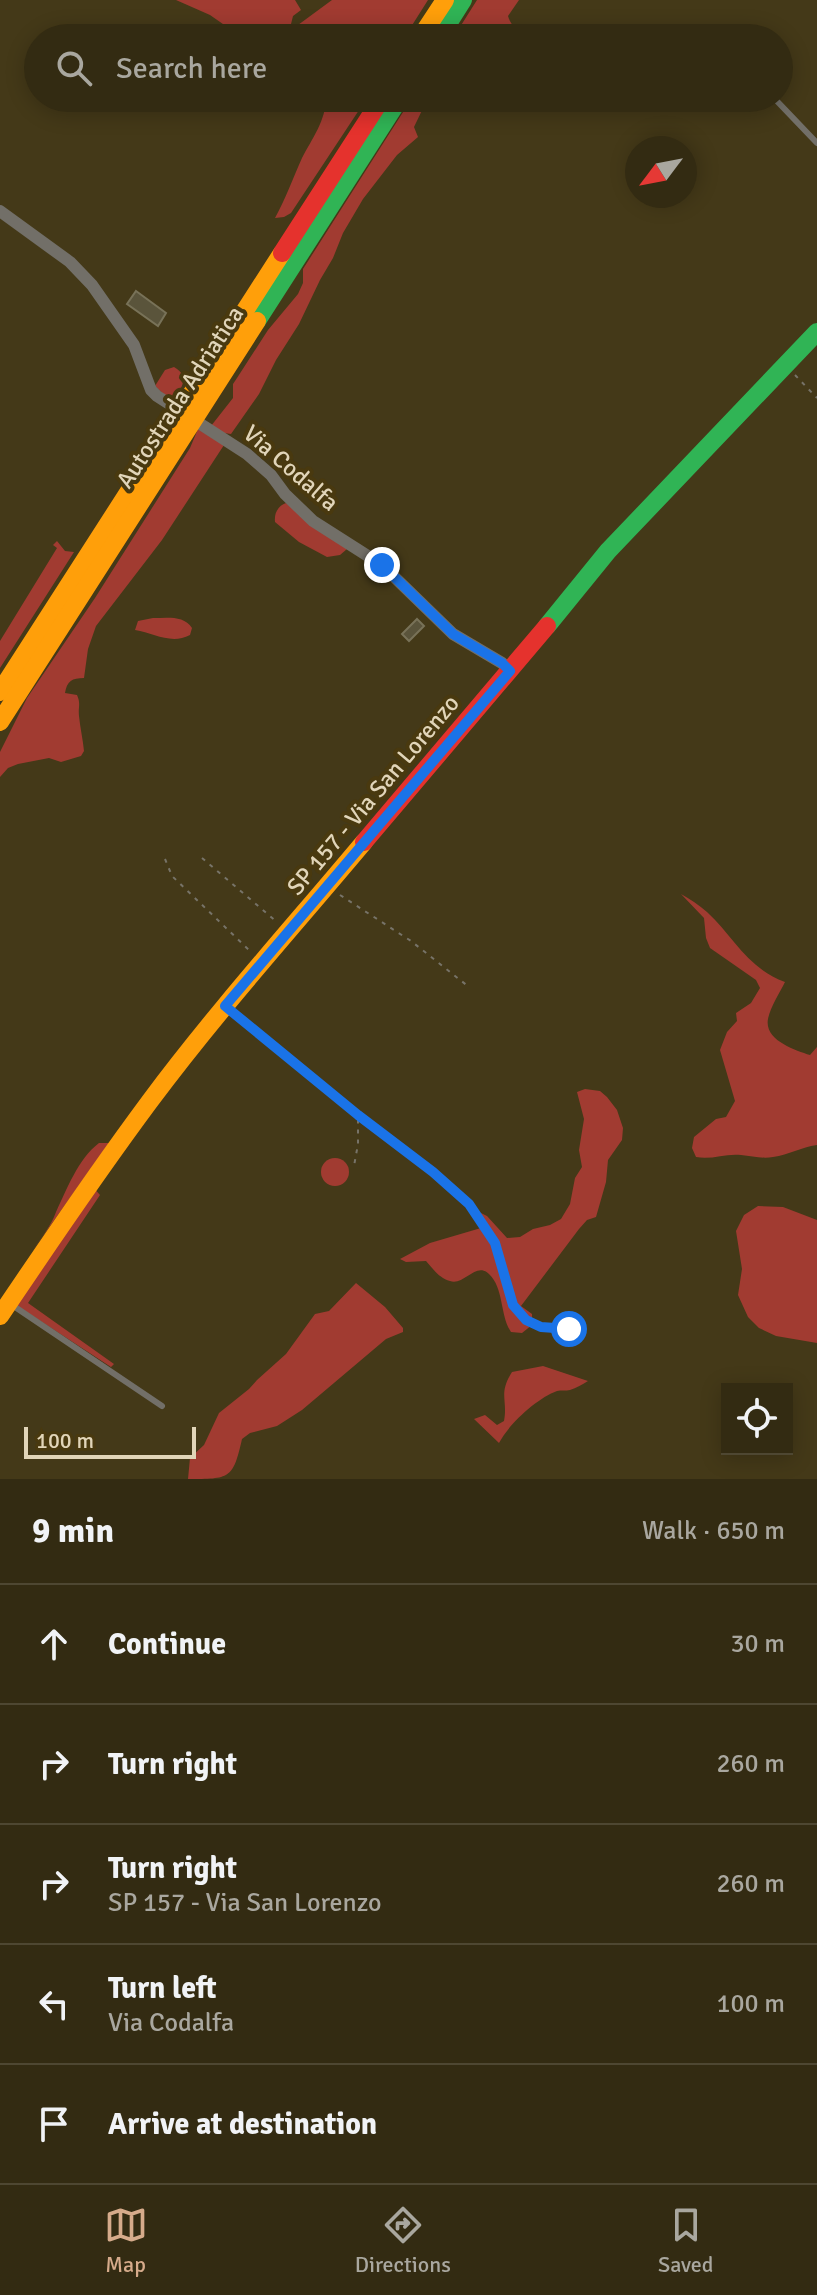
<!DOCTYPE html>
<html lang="en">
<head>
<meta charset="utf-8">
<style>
  body { margin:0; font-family:Signika,sans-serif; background:#3e3720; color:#f1f3f6 }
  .controls { position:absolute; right:24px; bottom:24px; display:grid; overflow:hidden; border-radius:0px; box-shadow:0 4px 20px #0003 }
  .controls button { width:72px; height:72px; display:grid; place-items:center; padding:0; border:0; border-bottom:2px solid #4e4732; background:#332b12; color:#f1f3f6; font:40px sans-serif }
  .compass { position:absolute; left:625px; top:136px; width:72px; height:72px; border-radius:50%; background:#332b12; box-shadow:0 4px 20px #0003; rotate:238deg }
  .scale { position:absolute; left:24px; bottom:20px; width:172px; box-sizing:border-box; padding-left:8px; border:4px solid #e1d5b9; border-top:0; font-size:22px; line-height:28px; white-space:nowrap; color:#e1d5b9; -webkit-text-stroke:6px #49390f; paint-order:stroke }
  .stop { position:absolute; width:24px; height:24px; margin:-18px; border:6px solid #1a73e8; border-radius:50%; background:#fff }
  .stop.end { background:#1a73e8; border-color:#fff; box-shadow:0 2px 8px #0008 }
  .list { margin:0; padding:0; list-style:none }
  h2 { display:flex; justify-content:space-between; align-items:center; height:104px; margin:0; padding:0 32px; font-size:34px }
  h2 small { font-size:26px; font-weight:400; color:#a9a79f }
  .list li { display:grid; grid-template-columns:52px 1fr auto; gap:24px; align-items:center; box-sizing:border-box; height:120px; padding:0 32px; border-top:2px solid #4e4732 }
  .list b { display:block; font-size:30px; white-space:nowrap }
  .list p { margin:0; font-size:26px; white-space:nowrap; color:#a9a79f }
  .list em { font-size:26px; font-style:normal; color:#a9a79f }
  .icon { flex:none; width:44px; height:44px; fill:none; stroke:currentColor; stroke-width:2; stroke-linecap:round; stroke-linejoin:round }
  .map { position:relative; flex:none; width:817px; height:1479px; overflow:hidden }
  .search { position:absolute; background:#332b12; box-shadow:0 4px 20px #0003; left:24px; right:24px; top:24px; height:88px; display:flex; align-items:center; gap:20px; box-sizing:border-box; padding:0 28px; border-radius:44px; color:#a9a79f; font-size:30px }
  .sheet { height:704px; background:#332b12 }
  nav { display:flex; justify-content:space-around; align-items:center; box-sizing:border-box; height:112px; border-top:2px solid #4e4732; background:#332b12; font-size:22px; color:#a9a79f }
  nav a { display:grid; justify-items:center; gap:4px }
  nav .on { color:#d6ab8b }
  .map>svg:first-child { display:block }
  .green { fill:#a13b31 }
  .building { fill:#5a543b; stroke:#787258; stroke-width:2 }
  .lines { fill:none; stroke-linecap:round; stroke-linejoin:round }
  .path { stroke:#777368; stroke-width:2; stroke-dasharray:4 6; stroke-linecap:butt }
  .lane { stroke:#726f68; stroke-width:6 }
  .street { stroke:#726f68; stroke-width:12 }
  .fast { stroke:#30b455; stroke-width:18 }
  .slow { stroke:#ff9f0a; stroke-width:18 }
  .jam { stroke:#e5322d; stroke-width:18 }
  .route { stroke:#1a73e8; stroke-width:10 }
  .labels { text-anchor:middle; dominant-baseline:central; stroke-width:8; stroke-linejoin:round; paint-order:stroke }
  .street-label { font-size:24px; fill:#e1d5b9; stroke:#49390f }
</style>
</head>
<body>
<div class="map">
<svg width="817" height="1479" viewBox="0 0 817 1479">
  <rect width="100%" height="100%" fill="#443918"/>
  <g class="green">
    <path d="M176,0H295L301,10L293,16L291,24L298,25L332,0H428L404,38H243L210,15Z"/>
    <path d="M477,0H519L508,16C512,29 520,31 530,38H491L480,31L461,38H453Z"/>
    <path d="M326,98H367L291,213L284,217L275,218C286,198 293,178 302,158C312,139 326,120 326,98Z"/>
    <path d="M412,98H428L414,127L418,137L397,155L363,199L343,233L333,258L320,280L299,324L276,360L259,394L231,434L224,433L211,426L233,398V384L237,378L268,330L298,294L303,283V269Z"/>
    <path d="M174,367C192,377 180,390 172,402L155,386L165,370Z"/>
    <path d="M198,429L224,445L162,540L96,626L88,649L84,678C72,678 67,681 65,693L77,695C81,704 78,707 79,716C80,727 83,740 84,751L81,756L61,762L49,758L18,764L8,768L0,777V752L27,698L95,598L190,448Z"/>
    <path d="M286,503L347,549L340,555L327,557L299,542L275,522C274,513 278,506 286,503Z"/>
    <path d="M57,541L65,551L74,552L0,668V641L57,548L53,545Z"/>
    <path d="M153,618C167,618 184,615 192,628L190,635C171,645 154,633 135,630L138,621Z"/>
    <path d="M681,894C690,899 699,905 707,912C734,937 747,968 785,982C780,992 770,1008 768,1019C764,1040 795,1050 810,1055L817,1047V1145C801,1147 789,1155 773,1157C762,1159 752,1156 741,1155C726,1153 712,1160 696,1157L692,1148L694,1137L716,1119L726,1117L735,1101L720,1050L727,1032L737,1021L736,1013L751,1003L760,988L756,980L710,948L706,938L704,918Z"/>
    <path d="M585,1089L600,1091L607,1097L617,1110L623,1128L622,1140L608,1160L606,1182L596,1217L587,1220L579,1229L521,1306L532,1314V1325L522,1333L511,1332C500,1316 504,1288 489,1274C476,1261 464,1286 450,1281C439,1278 433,1269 426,1261L406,1262L400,1259L430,1243L481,1228L472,1211L475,1210L487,1216L507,1238L520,1237L533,1229L550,1225L561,1219L570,1204L575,1178L582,1167L579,1150L584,1119L577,1092Z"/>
    <path d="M99,1143H109L33,1250C41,1238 51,1226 56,1212C67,1189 78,1159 99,1143Z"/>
    <circle cx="335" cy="1172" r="14"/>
    <path d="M93,1187L100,1195L28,1303L114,1364L111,1367L16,1305Z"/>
    <path d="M758,1206L783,1207L817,1220V1343L776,1336L759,1328L748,1317L738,1295L742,1269L736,1231L744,1215Z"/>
    <path d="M356,1283L385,1307L403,1328V1332L386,1339L302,1410L277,1426L250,1433L242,1439C233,1479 230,1479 188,1479L190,1458L204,1445L219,1413L249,1389L257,1380L286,1354L315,1314L329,1311Z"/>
    <path d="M543,1366L588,1381C583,1384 576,1388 570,1390C566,1391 561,1390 557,1391C537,1398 508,1425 499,1443L474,1419L485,1415L497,1425L504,1421C508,1400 498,1394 512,1372Z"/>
  </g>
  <g class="building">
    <path d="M136,291L166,313L158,326L127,304Z"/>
    <path d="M417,619L424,626L409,641L402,634Z"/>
  </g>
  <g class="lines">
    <g class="path">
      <path d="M795,375L817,398"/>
      <path d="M202,858L278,923"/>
      <path d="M165,859L172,876L250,951"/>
      <path d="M340,895L411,941L469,987"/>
      <path d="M238,1016L358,1115V1144L354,1166"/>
      <path d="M358,1115L433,1172L469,1204L495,1243L513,1305L526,1320L541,1327L586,1328"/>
    </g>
    <g class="lane">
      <path d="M774,98L817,143"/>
      <path d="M12,1305L162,1406"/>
    </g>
    <path class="street" d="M0,211L70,262L92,285L134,345L151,390L157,396L247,454L271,475L285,494L313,521L382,565L453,634L502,663L510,671"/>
    <g class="fast">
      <path d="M439,38L463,0"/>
      <path d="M257,321L400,98"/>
      <path d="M547,626L608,551L817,332"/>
    </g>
    <g class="slow">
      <path d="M420,38L445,0"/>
      <path d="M0,692L282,253"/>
      <path d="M0,722L257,321"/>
      <path d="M0,1316C49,1243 98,1171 150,1101C217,1011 292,928 364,842"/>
    </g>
    <g class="jam">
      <path d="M282,253L382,98"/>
      <path d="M364,842L547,626"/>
    </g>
  </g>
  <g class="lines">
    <path class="route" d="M382,565L453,634L502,663L510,671L225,1006L358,1115L433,1172L469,1204L495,1243L513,1305L526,1320L541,1327L569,1329"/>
  </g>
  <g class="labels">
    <g class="street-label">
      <text transform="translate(180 397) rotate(-57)">Autostrada Adriatica</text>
      <text transform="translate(291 468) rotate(41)">Via Codalfa</text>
      <text transform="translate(373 795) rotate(-50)">SP 157 - Via San Lorenzo</text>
    </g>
  </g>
</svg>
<div class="controls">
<button><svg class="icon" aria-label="locate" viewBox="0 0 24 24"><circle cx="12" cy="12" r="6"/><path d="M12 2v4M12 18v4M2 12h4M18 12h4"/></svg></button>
</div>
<svg class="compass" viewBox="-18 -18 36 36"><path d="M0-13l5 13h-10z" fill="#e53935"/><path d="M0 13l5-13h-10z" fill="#a9a79f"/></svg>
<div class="scale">100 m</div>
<div class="stop" style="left:569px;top:1329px"></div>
<div class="stop end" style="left:382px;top:565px"></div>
<div class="search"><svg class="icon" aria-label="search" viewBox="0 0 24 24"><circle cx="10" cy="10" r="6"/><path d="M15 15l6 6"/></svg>Search here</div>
</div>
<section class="sheet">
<h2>9 min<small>Walk · 650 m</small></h2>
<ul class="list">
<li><svg class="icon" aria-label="ahead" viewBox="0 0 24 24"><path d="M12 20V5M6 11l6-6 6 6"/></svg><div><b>Continue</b></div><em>30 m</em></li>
<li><svg class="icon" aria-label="right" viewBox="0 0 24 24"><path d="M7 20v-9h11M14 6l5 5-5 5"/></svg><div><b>Turn right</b></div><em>260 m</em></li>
<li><svg class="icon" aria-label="right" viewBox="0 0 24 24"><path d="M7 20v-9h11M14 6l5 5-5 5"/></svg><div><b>Turn right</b><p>SP 157 - Via San Lorenzo</p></div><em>260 m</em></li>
<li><svg class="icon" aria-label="left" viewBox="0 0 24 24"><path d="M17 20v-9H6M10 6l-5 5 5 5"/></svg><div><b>Turn left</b><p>Via Codalfa</p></div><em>100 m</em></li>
<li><svg class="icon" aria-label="arrive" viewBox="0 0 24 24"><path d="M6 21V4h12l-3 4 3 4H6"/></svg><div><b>Arrive at destination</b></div></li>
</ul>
</section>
<nav>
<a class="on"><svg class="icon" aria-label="map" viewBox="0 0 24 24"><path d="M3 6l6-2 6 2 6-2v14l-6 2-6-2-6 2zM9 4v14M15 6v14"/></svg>Map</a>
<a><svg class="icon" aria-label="directions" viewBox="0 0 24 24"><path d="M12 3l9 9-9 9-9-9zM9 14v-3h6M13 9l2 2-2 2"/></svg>Directions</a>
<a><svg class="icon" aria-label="saved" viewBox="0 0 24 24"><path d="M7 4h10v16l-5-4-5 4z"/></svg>Saved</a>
</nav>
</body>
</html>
